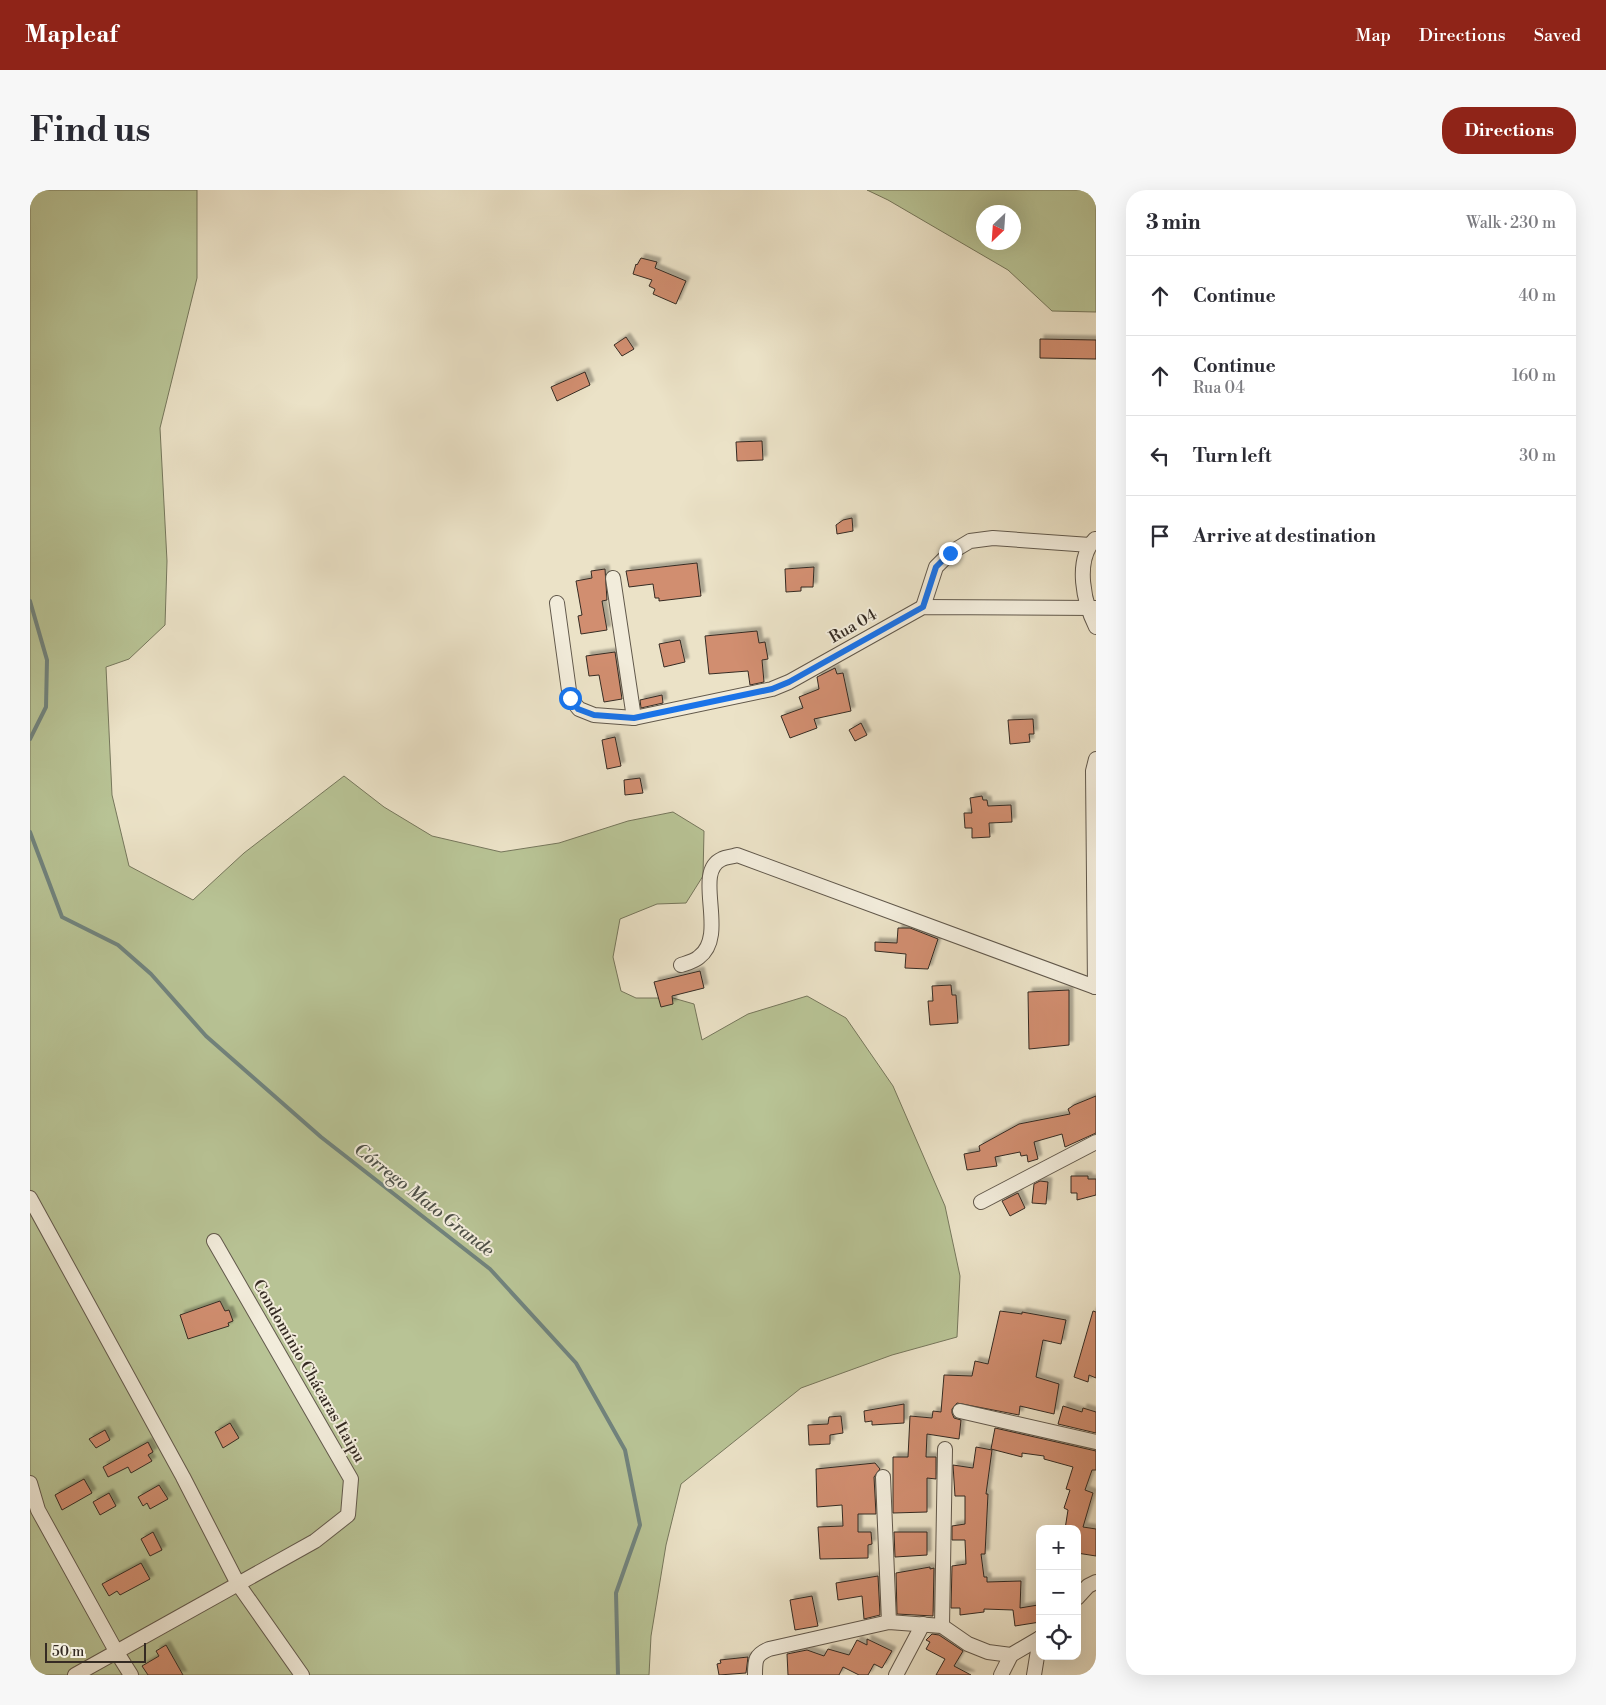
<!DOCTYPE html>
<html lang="en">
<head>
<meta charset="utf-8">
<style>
  body { margin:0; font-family:"Libre Bodoni",serif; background:#f7f7f7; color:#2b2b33 }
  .controls { position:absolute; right:15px; bottom:15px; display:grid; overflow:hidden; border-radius:10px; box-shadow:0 5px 20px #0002 }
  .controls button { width:45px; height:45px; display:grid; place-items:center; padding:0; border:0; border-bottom:1px solid #e1e1e2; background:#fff; color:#2b2b33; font:25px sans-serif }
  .compass { position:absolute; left:946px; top:15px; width:45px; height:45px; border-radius:50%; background:#fff; box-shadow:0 5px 20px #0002; rotate:205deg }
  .scale { position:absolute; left:15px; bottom:12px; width:101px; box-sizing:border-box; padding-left:5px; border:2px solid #352b23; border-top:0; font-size:14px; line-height:18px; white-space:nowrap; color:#352b23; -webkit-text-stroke:4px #f2ecdb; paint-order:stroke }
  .stop { position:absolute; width:15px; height:15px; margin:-11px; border:4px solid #1a73e8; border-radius:50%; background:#fff }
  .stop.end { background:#1a73e8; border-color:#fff; box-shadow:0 1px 5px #0008 }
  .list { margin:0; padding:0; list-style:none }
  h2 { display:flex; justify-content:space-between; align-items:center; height:65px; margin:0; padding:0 20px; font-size:21px }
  h2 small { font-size:16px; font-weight:400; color:#7c7c81 }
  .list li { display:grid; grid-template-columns:32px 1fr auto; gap:15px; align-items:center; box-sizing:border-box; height:80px; padding:0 20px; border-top:1px solid #e1e1e2 }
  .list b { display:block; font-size:19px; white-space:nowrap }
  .list p { margin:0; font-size:16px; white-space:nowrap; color:#7c7c81 }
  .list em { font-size:16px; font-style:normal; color:#7c7c81 }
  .icon { flex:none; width:28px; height:28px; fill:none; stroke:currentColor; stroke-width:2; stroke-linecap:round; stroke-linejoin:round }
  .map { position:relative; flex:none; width:1066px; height:1485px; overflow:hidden; border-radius:20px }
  header { display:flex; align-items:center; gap:30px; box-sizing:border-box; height:70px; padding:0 25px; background:#8f2418; color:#fff }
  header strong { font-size:24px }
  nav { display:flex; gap:28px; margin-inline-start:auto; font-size:18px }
  .intro { display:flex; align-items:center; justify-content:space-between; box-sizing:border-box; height:120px; padding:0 30px }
  h1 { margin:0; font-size:35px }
  .button { padding:12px 22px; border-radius:20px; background:#8f2418; color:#fff; font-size:18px; font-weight:700 }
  main { display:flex; gap:30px; padding:0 30px }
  aside { flex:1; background:#fff; border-radius:20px; box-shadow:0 5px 20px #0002 }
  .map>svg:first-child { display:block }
  .green { fill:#b8c395; stroke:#76775c; fill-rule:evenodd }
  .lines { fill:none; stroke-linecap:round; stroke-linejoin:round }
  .stream { stroke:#71837d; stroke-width:4 }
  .building { fill:#d18e70; stroke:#352b23; filter:url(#shadow) }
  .minor-casing { stroke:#62594c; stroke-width:16 }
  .minor { stroke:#f2ecdb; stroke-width:14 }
  .route { stroke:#1a73e8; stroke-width:6 }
  .labels { text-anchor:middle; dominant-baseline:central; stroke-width:4; stroke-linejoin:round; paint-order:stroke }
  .street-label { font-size:16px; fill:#352b23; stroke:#f2ecdb }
  .water-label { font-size:18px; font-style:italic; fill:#4e5048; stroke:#f2ecdb }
</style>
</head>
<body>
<header>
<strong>Mapleaf</strong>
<nav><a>Map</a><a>Directions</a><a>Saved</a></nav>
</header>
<div class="intro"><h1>Find us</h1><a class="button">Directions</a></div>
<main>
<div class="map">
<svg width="1066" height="1485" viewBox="0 0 1066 1485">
  <defs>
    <filter id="shadow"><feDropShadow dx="4" dy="-4" stdDeviation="1" flood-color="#0004"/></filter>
  </defs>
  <rect width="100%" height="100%" fill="#ebe2c7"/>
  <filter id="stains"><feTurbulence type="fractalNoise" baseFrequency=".004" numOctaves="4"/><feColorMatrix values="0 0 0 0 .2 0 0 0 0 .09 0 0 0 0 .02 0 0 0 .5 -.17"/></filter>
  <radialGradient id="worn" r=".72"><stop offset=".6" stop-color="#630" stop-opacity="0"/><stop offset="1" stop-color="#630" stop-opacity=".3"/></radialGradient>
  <g class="green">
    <path d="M0,0H167V88L130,238L137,371L135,435L99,469L76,477L82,605L99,676L163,710L214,663L314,586L354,617L402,646L471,662L529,653L598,631L643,622L674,641L673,686L656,713L627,714L590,729L583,767L591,801L606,808H643L664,814L672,850L718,824L777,806L816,828L863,896L915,1016L930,1086L927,1147L862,1165L771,1198L651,1294L636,1355L621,1446L619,1485H0Z"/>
    <path d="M837,0H1066V122L1022,121L978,80L858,10ZM954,22H984V52H954Z"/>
  </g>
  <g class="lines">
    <g class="stream">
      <path d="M0,411L17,470L16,517L0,549"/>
      <path d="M0,642L32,727L88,755L121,784L176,846L291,947L460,1079L546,1173L595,1260L610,1335L586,1403L588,1485"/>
    </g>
  </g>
  <g class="building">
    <path d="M611,68L627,72L625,78L656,91L646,114L623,104L625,99L619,96L622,90L603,84L606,74L607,75Z"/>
    <path d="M596,147L604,159L592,166L584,155Z"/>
    <path d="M1010,149L1066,150V169L1010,168Z"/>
    <path d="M555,182L560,195L527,211L521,197Z"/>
    <path d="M732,251L733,270L707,271L706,252Z"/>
    <path d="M822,328L823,341L807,344L806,335L813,330Z"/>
    <path d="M667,373L671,406L629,411V408H625L623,394L599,397L596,381Z"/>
    <path d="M784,377L783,397H771V401L756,402L755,379Z"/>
    <path d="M575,379L577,410L572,411L577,440L551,444L548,426L552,425L546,391L562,388L561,381Z"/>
    <path d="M727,441L729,453L735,452L738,469L732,470L734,492L720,495L718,481L679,484L675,446Z"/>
    <path d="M650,450L655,472L634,477L629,454Z"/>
    <path d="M585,462L592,509L574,512L569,485L559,486L556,466Z"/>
    <path d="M805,478L807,484L813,483L821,521L784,529L787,538L760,548L751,526L773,518L769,507L789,499L787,487Z"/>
    <path d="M632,505L633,513L611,518L610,510Z"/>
    <path d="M1003,529L1004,544H999L1000,552L980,554L978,530Z"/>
    <path d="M831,533L837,545L825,551L819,540Z"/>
    <path d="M585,547L591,576L577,579L572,550Z"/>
    <path d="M610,588L613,603L595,605L594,590Z"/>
    <path d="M952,606L953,610H957L958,616L981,615L982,632L959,633L960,647L942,648V638H935L934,623H942L940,608Z"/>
    <path d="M868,738H880L908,749L898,779L875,778L876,764L845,761V752L867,753Z"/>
    <path d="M670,781L674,798L642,806L643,814L631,817L624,792Z"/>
    <path d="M921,795L922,805H926L928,833L900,835L898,811H903L902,796Z"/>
    <path d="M1039,800V855L999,859L998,802Z"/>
    <path d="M1066,906V943L1035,957L1032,944L1004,952L1008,969L998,972L997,965L991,966L990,962L965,967L967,976L937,980L934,964L950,961L949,956L989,934L1040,924L1038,919L1044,915Z"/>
    <path d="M1041,986H1058V989H1066V1005L1047,1010V1003H1041Z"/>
    <path d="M1010,991L1018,992L1016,1014L1002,1013L1004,994Z"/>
    <path d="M988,1003L995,1018L980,1026L972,1011Z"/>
    <path d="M190,1111L195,1121L199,1120L203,1131L198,1133L199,1136L158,1149L150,1125Z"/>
    <path d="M970,1121L992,1124V1122L1036,1130L1031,1154L1013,1150L1006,1187L1029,1194L1024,1224L990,1216L989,1225L927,1213L922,1219V1223L924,1228L931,1230L929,1249L897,1244L896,1267H906V1289L897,1288V1322L863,1323V1267H878L880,1226L902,1228L903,1221L911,1222L914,1185L942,1186L945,1171L958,1174Z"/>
    <path d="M1063,1121L1066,1122V1188L1059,1185L1058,1192L1044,1187Z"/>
    <path d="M874,1214V1233L842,1235V1231L835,1232L834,1221Z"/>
    <path d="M1033,1216L1052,1222L1053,1218L1066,1222V1243L1028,1234Z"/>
    <path d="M811,1226L813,1243L800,1245V1254L779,1255L778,1235L798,1234L799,1227Z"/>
    <path d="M200,1233L209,1248L193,1258L185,1242Z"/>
    <path d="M965,1238L1066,1261V1280H1062L1055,1300L1063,1303L1053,1337L1066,1339V1366L1047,1363V1339H1035L1038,1320L1034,1318L1040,1300L1036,1299L1043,1277L1014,1269V1266L992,1263V1267L961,1259Z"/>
    <path d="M75,1240L80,1250L66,1258L59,1249Z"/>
    <path d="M118,1252L123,1262L118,1265L122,1271L101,1283L98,1277L78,1287L73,1277Z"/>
    <path d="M946,1257L962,1260L956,1304H958L955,1364H951L954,1387H957V1392L991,1391L990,1418L1008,1415L1010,1432L985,1436L983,1420L954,1419V1422L930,1425V1418H921L922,1376L936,1374L935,1350H922V1336L935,1334V1306H925L923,1275L943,1278Z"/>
    <path d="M845,1273L850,1279L844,1287L846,1324H828V1342H841L842,1354L838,1355V1368L790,1369L788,1337L813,1336L812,1315L787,1317L786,1279Z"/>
    <path d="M54,1289L62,1303L32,1320L25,1305Z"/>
    <path d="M129,1295L138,1309L120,1319L117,1313L113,1316L108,1307Z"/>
    <path d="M79,1303L86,1316L70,1325L63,1312Z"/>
    <path d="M123,1342L132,1360L120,1366L111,1349Z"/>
    <path d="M864,1342H897V1365L865,1367Z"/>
    <path d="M111,1373L120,1389L90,1405L87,1401L79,1406L72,1394Z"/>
    <path d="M900,1377V1379L904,1378L903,1426L867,1424L866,1383Z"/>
    <path d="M848,1386L850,1425L834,1429L832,1406L808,1410L806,1393Z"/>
    <path d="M782,1406L788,1436L765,1440L760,1410Z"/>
    <path d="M902,1444L909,1445L933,1461L924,1476L941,1485H906L915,1469L896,1459L900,1452L896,1450Z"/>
    <path d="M837,1449L862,1461L852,1478L844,1474L838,1485H829L813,1477L809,1485H758L757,1464L777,1460L794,1466L798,1459L819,1465L827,1450L837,1455Z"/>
    <path d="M136,1455L153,1485H118L112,1476L129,1466L126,1461Z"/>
    <path d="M718,1467L716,1483L689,1485L687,1474L691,1473L690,1470Z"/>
  </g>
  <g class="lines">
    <defs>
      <g id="minor">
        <path d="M1065,349C1044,371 1054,413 1066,437"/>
        <path d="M583,388L604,528"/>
        <path d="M527,413L540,508L549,519L564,525L604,528L742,499L759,492L893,417L1066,418"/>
        <path d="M893,417L906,377L920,363L940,351L963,348L1060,355"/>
        <path d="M651,775C657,773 665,771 669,767C699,745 662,682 692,669C696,667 702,667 707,665L1065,797"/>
        <path d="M1065,797L1063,581L1066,569"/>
        <path d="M0,1008L153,1287L208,1394L272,1485"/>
        <path d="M951,1012L1066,952"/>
        <path d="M930,1221L1066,1252"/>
        <path d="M853,1287L859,1432"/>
        <path d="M0,1293L8,1320L86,1461L101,1485"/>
        <path d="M1047,1408L1058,1396L1066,1392"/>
        <path d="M912,1436L915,1259"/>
        <path d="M45,1485L285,1351L318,1325L321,1289L184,1051"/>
        <path d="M725,1485C725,1470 725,1465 739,1459L859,1432L912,1436L938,1454L958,1462L981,1465L1010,1448"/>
        <path d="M866,1485L893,1434"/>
        <path d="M971,1485L981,1465"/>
        <path d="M1004,1485L1010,1448"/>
      </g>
    </defs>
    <use href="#minor" class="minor-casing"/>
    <use href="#minor" class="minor"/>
  </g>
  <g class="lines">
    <path class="route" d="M540,508L548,519L564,525L604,528L742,499L759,492L893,417L906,377L920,363"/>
  </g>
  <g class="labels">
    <g class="street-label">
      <text transform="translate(823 436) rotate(-30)">Rua 04</text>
      <text transform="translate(279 1181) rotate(60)">Condomínio Chácaras Itaipu</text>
    </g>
    <g class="water-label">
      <text transform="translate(394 1010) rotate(38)">Córrego Mato Grande</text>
    </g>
  </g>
  <rect width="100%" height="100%" filter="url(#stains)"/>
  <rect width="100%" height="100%" fill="url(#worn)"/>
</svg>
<div class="controls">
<button>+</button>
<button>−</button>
<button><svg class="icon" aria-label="locate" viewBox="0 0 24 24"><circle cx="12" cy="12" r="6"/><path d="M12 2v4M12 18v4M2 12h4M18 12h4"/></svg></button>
</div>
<svg class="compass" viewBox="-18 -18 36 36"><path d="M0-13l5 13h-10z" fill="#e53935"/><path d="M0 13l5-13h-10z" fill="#7c7c81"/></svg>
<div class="scale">50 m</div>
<div class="stop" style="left:540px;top:508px"></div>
<div class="stop end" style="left:920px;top:363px"></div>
</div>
<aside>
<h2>3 min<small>Walk · 230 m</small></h2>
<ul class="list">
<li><svg class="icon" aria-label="ahead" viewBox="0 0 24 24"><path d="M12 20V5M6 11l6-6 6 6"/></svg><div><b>Continue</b></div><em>40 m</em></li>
<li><svg class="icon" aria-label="ahead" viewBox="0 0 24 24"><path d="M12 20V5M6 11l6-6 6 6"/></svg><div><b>Continue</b><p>Rua 04</p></div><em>160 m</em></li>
<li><svg class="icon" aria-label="left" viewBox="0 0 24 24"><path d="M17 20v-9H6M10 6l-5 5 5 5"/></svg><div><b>Turn left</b></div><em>30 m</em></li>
<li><svg class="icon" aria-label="arrive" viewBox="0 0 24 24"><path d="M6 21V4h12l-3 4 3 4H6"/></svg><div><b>Arrive at destination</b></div></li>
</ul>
</aside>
</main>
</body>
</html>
